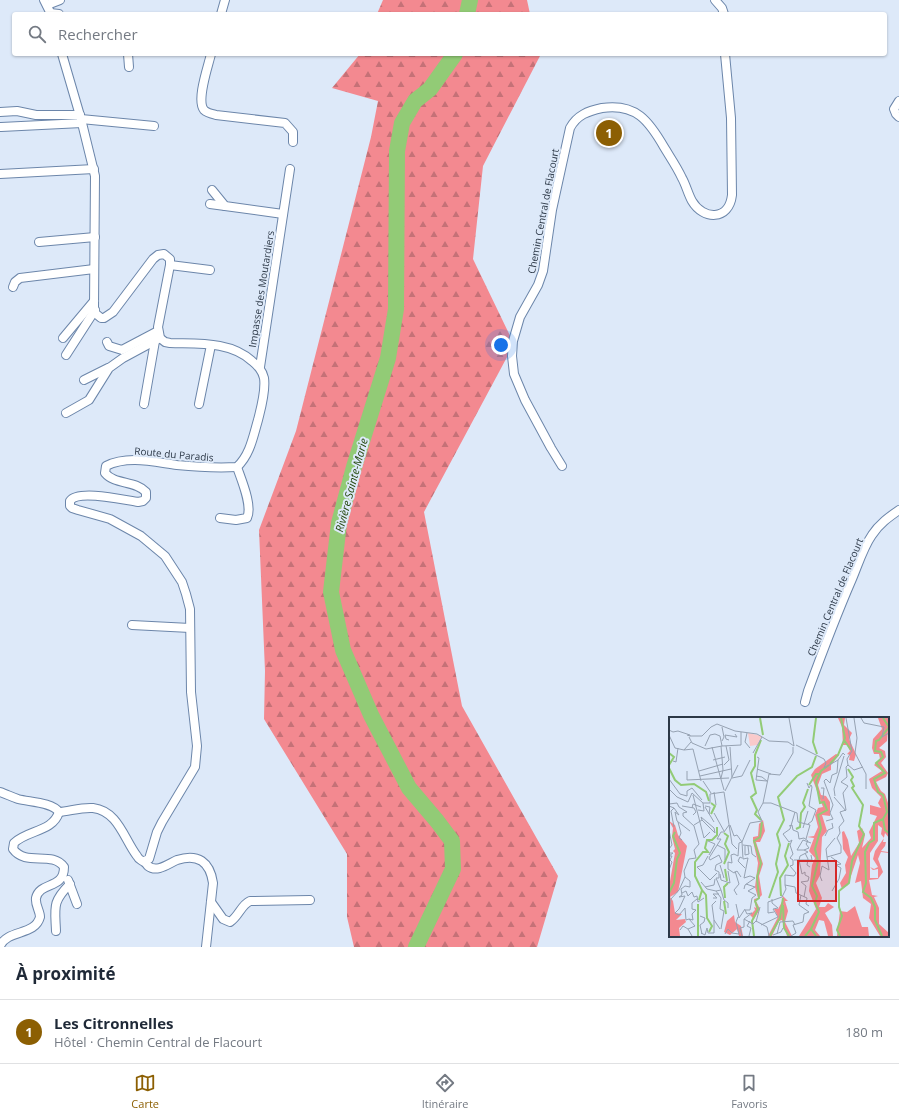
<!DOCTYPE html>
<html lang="fr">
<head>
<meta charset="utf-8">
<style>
  body { margin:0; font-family:"Open Sans",sans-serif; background:#f6f6f7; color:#1f2937 }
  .you { position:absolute; left:501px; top:345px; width:14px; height:14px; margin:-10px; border:3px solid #fff; border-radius:50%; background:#1a73e8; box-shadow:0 0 0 6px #1a73e833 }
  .badge { display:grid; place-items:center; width:26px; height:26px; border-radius:50%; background:#8c5f03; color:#fff; font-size:13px; font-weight:700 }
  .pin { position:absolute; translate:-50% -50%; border:2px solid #fff; box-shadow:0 1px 4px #0006 }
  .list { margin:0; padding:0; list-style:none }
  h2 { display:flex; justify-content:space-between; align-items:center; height:52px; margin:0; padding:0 16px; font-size:17px }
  h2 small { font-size:13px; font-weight:400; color:#747a83 }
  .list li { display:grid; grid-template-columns:26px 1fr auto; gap:12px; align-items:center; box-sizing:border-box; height:64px; padding:0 16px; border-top:1px solid #e0e1e3 }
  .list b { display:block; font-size:15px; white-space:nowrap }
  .list p { margin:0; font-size:13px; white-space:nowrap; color:#747a83 }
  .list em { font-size:13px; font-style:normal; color:#747a83 }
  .icon { flex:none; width:22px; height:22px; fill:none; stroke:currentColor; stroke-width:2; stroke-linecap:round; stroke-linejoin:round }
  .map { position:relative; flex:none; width:899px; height:947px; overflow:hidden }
  .search { position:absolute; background:#fff; box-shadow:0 1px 3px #0004; left:12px; right:12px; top:12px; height:44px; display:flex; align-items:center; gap:10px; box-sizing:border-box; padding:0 14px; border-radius:4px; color:#747a83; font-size:15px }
  .sheet { height:116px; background:#fff }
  nav { display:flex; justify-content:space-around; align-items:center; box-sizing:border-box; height:56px; border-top:1px solid #e0e1e3; background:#fff; font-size:11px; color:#747a83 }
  nav a { display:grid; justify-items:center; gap:2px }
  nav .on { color:#8c5f03 }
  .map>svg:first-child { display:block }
  .forest { fill:url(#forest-firs) }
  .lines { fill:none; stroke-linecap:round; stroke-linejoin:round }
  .river { stroke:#92cb76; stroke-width:16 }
  .minor-casing { stroke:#6c86aa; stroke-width:10 }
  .minor { stroke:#fff; stroke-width:8 }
  .labels { text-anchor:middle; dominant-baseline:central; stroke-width:4; stroke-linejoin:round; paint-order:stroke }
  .street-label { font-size:10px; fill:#2c3847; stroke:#dde9f9 }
  .water-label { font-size:11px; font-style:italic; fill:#24480d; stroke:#dde9f9 }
  .inset-river { fill:none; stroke:#92cb76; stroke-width:2 }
  .inset-road { fill:none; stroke:#96a2b2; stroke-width:1 }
  .view { fill:#d62828; fill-opacity:0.15; stroke:#d62828; stroke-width:2 }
  .inset-edge { fill:none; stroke:#2c3847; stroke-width:2 }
</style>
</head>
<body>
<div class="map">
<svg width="899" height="947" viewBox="0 0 899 947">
  <defs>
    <pattern id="forest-firs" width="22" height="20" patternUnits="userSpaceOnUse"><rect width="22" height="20" fill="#f38990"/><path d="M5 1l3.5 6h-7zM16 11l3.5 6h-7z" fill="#c57177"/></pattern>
  </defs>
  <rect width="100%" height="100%" fill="#dde9f9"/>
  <g class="forest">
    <path d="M383,0H527L530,14H377Z"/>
    <path d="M360,54H541L483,166L473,259L514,344L424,512L462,706L558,876L537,947H354L347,917V854L264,719L265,671L259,530L296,431L371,137L378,101L332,88Z"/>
  </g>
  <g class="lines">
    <g class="river">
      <path d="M467,14L470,0"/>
      <path d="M416,947L453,869L452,841L437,821L409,788L371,715L343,650L331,592L339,523L354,467L388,358L396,309L397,151L402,123L415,101L430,89L455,54"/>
    </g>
    <defs>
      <g id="minor">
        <path d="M44,0L51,14"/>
        <path d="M715,0L722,8L724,14"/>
        <path d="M47,5L60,0"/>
        <path d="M50,13L59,14"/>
        <path d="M221,14L225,0"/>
        <path d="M62,54L81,119L95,176L94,307L95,313L101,318H104L113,312L153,259L158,255L164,254L170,259V265L158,327L160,338L165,342L170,343C198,344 230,341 252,361C258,366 262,370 264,378C266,391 261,408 258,420C253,437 250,455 237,467C217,468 197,467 177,465C154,462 128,455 106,466L105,473C115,485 135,480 146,492V498L143,501L138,502C124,500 78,489 70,501V506L72,508L78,510L110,519L141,536L165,556L182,582L186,594L190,609L191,692L197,746L195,767L162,822L157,832L149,859L144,861"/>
        <path d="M128,54L129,67"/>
        <path d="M211,54C208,67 196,100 204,110C207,113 212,114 216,115L285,123L293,132V142"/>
        <path d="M899,101L894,109L896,114L899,117"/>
        <path d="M0,112L17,111L36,115H80"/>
        <path d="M81,119L154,126"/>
        <path d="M1,127L82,123"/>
        <path d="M0,174L94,169"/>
        <path d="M212,190L225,206L283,214"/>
        <path d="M210,204L225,206"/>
        <path d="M39,242L95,237"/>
        <path d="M170,265L210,270"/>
        <path d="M13,287L15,282L20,278L94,269"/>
        <path d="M63,338L94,301"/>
        <path d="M107,342L109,346L122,350L158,331"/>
        <path d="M66,355L95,310"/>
        <path d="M260,367L290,169"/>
        <path d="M84,380L108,368"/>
        <path d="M144,404L155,341"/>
        <path d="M199,404L211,345"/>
        <path d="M66,413L89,400L109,368L123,358L160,338"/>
        <path d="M562,466L551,448L525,400L514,374L512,356L513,341L520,317L538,285L543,271L552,210L570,128C577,115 588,111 602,108C636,103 649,121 664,147C670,157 677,167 682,178C686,185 688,194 692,201C703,220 729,221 732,195L731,118L725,54"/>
        <path d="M220,518L236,520L247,518C253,506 241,479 237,467"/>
        <path d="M132,625L190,628"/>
        <path d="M805,702L808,691C822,653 836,616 852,579C858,565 863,548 872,535C879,524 889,517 899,510"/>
        <path d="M0,792C6,794 12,797 18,799C29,802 52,802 59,812"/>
        <path d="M59,812C70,811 82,807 93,808C118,811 124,839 137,856C139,860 141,860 144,862C146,863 147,865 148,866C157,873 168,864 177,860C198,853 210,862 213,883L206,947"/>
        <path d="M68,880L77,904"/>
        <path d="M211,902L223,919L230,922C239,916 241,905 250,901L310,900"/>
        <path d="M56,931C55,907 52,902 70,884"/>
        <path d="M0,946C8,929 35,936 40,917C40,911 35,905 36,898C40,881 64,890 64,867C52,850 26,867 13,849L14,843C27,830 53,832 59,812"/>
      </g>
    </defs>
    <use href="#minor" class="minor-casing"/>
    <use href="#minor" class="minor"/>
  </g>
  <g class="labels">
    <g class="street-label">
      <text transform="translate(543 211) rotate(-79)">Chemin Central de Flacourt</text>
      <text transform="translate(261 289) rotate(-81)">Impasse des Moutardiers</text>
      <text transform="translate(174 454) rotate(5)">Route du Paradis</text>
      <text transform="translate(835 597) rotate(-67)">Chemin Central de Flacourt</text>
    </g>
    <g class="water-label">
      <text transform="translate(351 485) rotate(-75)">Rivière Sainte-Marie</text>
    </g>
  </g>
  <g transform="translate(669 717)">
    <rect width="220" height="220" fill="#dde9f9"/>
    <path d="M169,1H176L175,8L183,16L180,22L187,37L185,44L180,43L181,38L178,37L181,34L178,28H174L173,10ZM209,1H220L218,24L210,31L216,34L217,40L212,46L219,56L217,60L207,65L212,74L216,77L220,89V121L216,116L214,125H217L216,129L212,134L219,135L220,127V136L212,135L209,142L214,155L209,162L200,163L203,178L209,179L205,180L210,191V207L220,216V219H211L200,201L202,187L194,181L192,164L186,166L191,146L189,138L179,168L173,172L171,166L177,156L176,148L179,140L174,132L173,115L175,114L179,123L182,139L190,126L188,114L193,111L196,118L193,131L202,121L200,115L208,99L201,97V88L212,91L209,86L212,80L203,71L200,62L213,54L205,48L211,42L210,37H205L203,31L204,22L213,12ZM209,108L213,111L212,117L215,121L206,134L204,142L209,150L205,152L201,150L204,153L209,152V161H201V136L209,124ZM167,37L170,38L162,48V53L153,57L149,68L152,78L157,79L161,85V99L153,98L158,114L153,120L151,158L147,166L153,181L150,190H156L159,186L165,190L156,196L163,208L164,219H159L155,204L150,203L146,213L151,219H130L147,192L140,174L143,148L146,141L140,134L145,121L138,120L145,119L149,110L146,98L149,91L154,90L142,58L146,52ZM94,103L96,114L91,125H87L94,147L90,159L93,178L87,184L91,192L85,202L81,198L86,193L85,190L87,191L85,182L89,181L86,170L89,146L84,124V120L89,119L90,107ZM0,104L6,108L9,118L18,129L9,175L1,180L4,184L6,196L13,197L7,203L16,202L17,205L10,211L11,219H0V170L6,136L4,134L6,132L3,120L4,111ZM113,178L119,184H116L119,194L116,205L123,219H118L113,203L110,204L103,219H99L109,200L105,192H109L114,183ZM186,189L193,210H199L200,219H168L171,194L178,195ZM65,198L66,205L72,209L74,219H70L68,212L61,218L55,215L58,204Z" fill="#f38990" fill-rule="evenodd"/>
    <path d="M79,16L93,19L88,28L81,29Z" fill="#f9cacb"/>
    <path class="inset-river" d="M91,1L94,18M147,1L144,25L148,37M175,23L182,33M0,36L5,40L0,48M161,47L169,38L176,21L172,1M0,51L6,63L12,68L25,67L37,75L40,84M140,68L147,57H151M42,97L46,89L42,86M214,102L218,95L214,78L209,75L205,62L216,56L207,46L214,40L212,35L206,34L207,24L210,23L220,10L214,1M92,103L86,97L88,93L82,80L87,76L82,56L86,49V38L92,23M127,112L131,110L132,96L136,90L134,86L139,72M55,147L60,135L56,127L59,119L55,116M56,152L58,164M33,173L37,178L38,201L43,209L40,215M0,176L5,166L8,142L11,136L4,119L6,115M112,179L111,161L119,148L116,139L120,126M56,181L55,170L59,166M100,181L109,155L107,147L111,128L108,117L115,103L109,80L128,59L143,50L147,39M30,183L33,173L26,159V145L34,135H39L36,131L38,123H43L48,118V110M55,184L57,197M114,188L115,211L120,219M142,212L150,195L146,186L148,179L143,169L149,144L146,132L152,111L149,98L158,93L155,85L151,86L147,65L152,54L160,48M29,219V187M85,219L83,204L89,192L86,184L90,181L88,160L92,146L85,124L91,120L93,105M101,219L111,201L114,181M136,219L142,212L147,219M171,219L168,213L173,199L170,190V174L180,166L183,144L195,117L190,109L194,88L183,71L185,69L182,63L184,60L179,52M213,219L206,203V190L202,181L194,175L197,166L196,135L200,126L205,123V106L214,102L216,113L220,116"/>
    <path class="inset-road" d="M120,1L125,29M177,1L183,34L178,42M185,1L188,21L186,36L197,57V72M192,1L195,6L215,10L213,20L220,16M0,13L4,15L9,14L21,18V19L18,18M78,16L76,25L81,31M0,18L6,31L15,33L22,25M21,19H33L42,10L48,7L66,14L88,17L100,24L119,25L125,29M20,20L23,26L37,32L53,29M60,23L57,22L56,18L68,20L66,17M53,24L55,20L53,10M127,28L155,42L157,46L155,51L169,43L174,36L176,38M36,29L41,18L46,17L51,19L53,29M53,29L72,28V15M43,30L55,73M61,30L63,60M15,33L24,32L32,64M84,36L93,20M88,40L90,41L87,63L98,64M178,42L179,48L185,53L194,50M44,43L56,40M4,44L7,45L9,31M55,48L60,43L57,29M88,52L102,57M18,54V63L60,61M30,54L54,47M31,59L62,52M87,59L93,60L98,64M52,61L54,53L52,29M63,61L73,59L81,43M0,62L11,77L18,79V74L23,71L33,83M34,64L42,76M138,66L140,71L142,68L143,70L140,89L147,93L143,104L139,107M152,71H155L154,82M0,72L8,80L19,85L23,76L34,86H41M56,74L69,48M45,75L47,88M55,75L63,127L68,132M24,78L35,121L41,115M166,79L165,72L175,39M165,80L177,94M41,86V77L55,75M94,86L100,57L111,58L124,36V30M94,86H102L128,96L129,105L141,108L137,122M0,87L8,86L10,90L18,95M0,89L5,91L2,94L5,110M13,89L25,91L27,95L24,98M36,89L41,90L40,97M36,90L45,105M5,91L10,98L6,95L8,104L21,114M23,91L24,87L32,90M29,93L35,94L34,86M18,95L14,96V99L25,109L30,127L25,133L27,141L20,142L15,154L16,160L21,164V170L16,169L12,172L13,178L10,180L16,179L10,192L6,196L10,198L16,191L17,203L20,202L26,209L19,212M45,96L55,114M157,104L164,102L161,96L164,88L155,64L157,62L161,66L163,58L168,56L169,43M9,105L12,116L10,121L13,123M25,108L33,103L32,100L45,111L46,116L33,103M61,108L65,119L68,118L73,125M120,109L123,108L124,113L129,115L130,122L135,121L139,124L137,127L140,131L135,133L139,135L131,139L130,143M134,111L139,94M0,113L3,128L0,132M156,119L159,113L164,111L163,106M39,124L46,127L40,138M73,125L74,142L79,141L75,161L81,159L86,161L76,168L75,172M73,125L81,106L93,104L89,95L94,86M48,128L56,132V143M74,128L82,129L83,137L87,140M76,129V138L80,137L79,129M135,133H128L134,123L142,126M0,136H4L0,139H3L1,143L3,145L0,153M136,136L139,142L138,148L141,150M65,137L69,139L70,126L73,125M39,139L34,148L28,150L41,163L48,156M158,140L157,132L166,121M162,140L172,147L167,148L172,151L170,162L163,174M73,141L71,140L69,144L76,151M124,143V148L121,149L127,156L125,159L116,158V168L126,170L127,176L138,181L137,187L140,189M124,143L121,141L124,137L121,128L123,123L120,125L114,117L121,112L126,95M125,143H143L142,138M130,143L133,157L136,155V158L140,160L139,164L132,165L137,169L135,180M51,148L55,161M59,152V145L63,146L62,138L65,137M59,152L65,156L68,154L72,160M66,154L70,167L65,173L68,178M51,157L52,163L61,166L59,154M153,164L151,159L153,149L160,153L158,140L172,136V129L168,121L171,116L170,110L175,104L171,95L177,93L174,76L179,69L172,65L178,60L177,50L179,48M32,165L38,172L47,174M77,167L86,170L79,174L87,178L83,181L81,193H76L78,197L83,196L75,202L84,207L87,204L98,210L100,219M36,170L45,168L46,162M52,173L55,183L59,186V191M13,176L17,174L19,179L23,175L25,180L28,179L29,185L35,181M44,181H48L44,177H50M67,187L70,201L76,192M105,195L99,196V185L113,180L117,172L116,168M0,196L2,182L10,173L16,160M31,199L36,201L35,205L31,208L33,217M20,202L24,203L23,197L27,193L23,192V186L28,182M45,203L43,188L47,184M87,205L91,190M92,208L109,200L104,192L109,191L103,186V182M52,212L55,194L51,192L52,181L47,174L52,173L47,161H50V155L46,153L47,148L53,145L50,138L41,143L40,141L52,122H48L52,115H55L60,108M11,213L14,209L19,212L23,219M32,216L36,218L38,211L39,216H45V203L51,212M56,217L59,212L63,216L70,217L67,205L69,200M108,217L111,205L124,204L126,208M104,218L112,215L114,211M73,219L71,211L75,210V202M80,219L82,211L78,209L81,204M122,219L127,216L124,208L134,205L135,197L140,195L130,188L132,178"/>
    <path class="view" d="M129,144H167V184H129Z"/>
    <rect width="220" height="220" class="inset-edge"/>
  </g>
</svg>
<div class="you"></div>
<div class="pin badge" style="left:609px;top:133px">1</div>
<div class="search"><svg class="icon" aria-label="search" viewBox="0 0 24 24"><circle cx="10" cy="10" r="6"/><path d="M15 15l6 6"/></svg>Rechercher</div>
</div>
<section class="sheet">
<h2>À proximité<small></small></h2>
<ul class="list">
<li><span class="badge">1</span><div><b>Les Citronnelles</b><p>Hôtel · Chemin Central de Flacourt</p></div><em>180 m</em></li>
</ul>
</section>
<nav>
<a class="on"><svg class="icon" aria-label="map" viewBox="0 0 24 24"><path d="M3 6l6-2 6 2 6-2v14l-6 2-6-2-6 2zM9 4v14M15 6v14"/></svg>Carte</a>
<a><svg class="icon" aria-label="directions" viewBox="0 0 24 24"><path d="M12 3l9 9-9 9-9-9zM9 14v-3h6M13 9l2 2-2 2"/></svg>Itinéraire</a>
<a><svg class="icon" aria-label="saved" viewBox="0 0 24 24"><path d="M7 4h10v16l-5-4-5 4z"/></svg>Favoris</a>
</nav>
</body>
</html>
